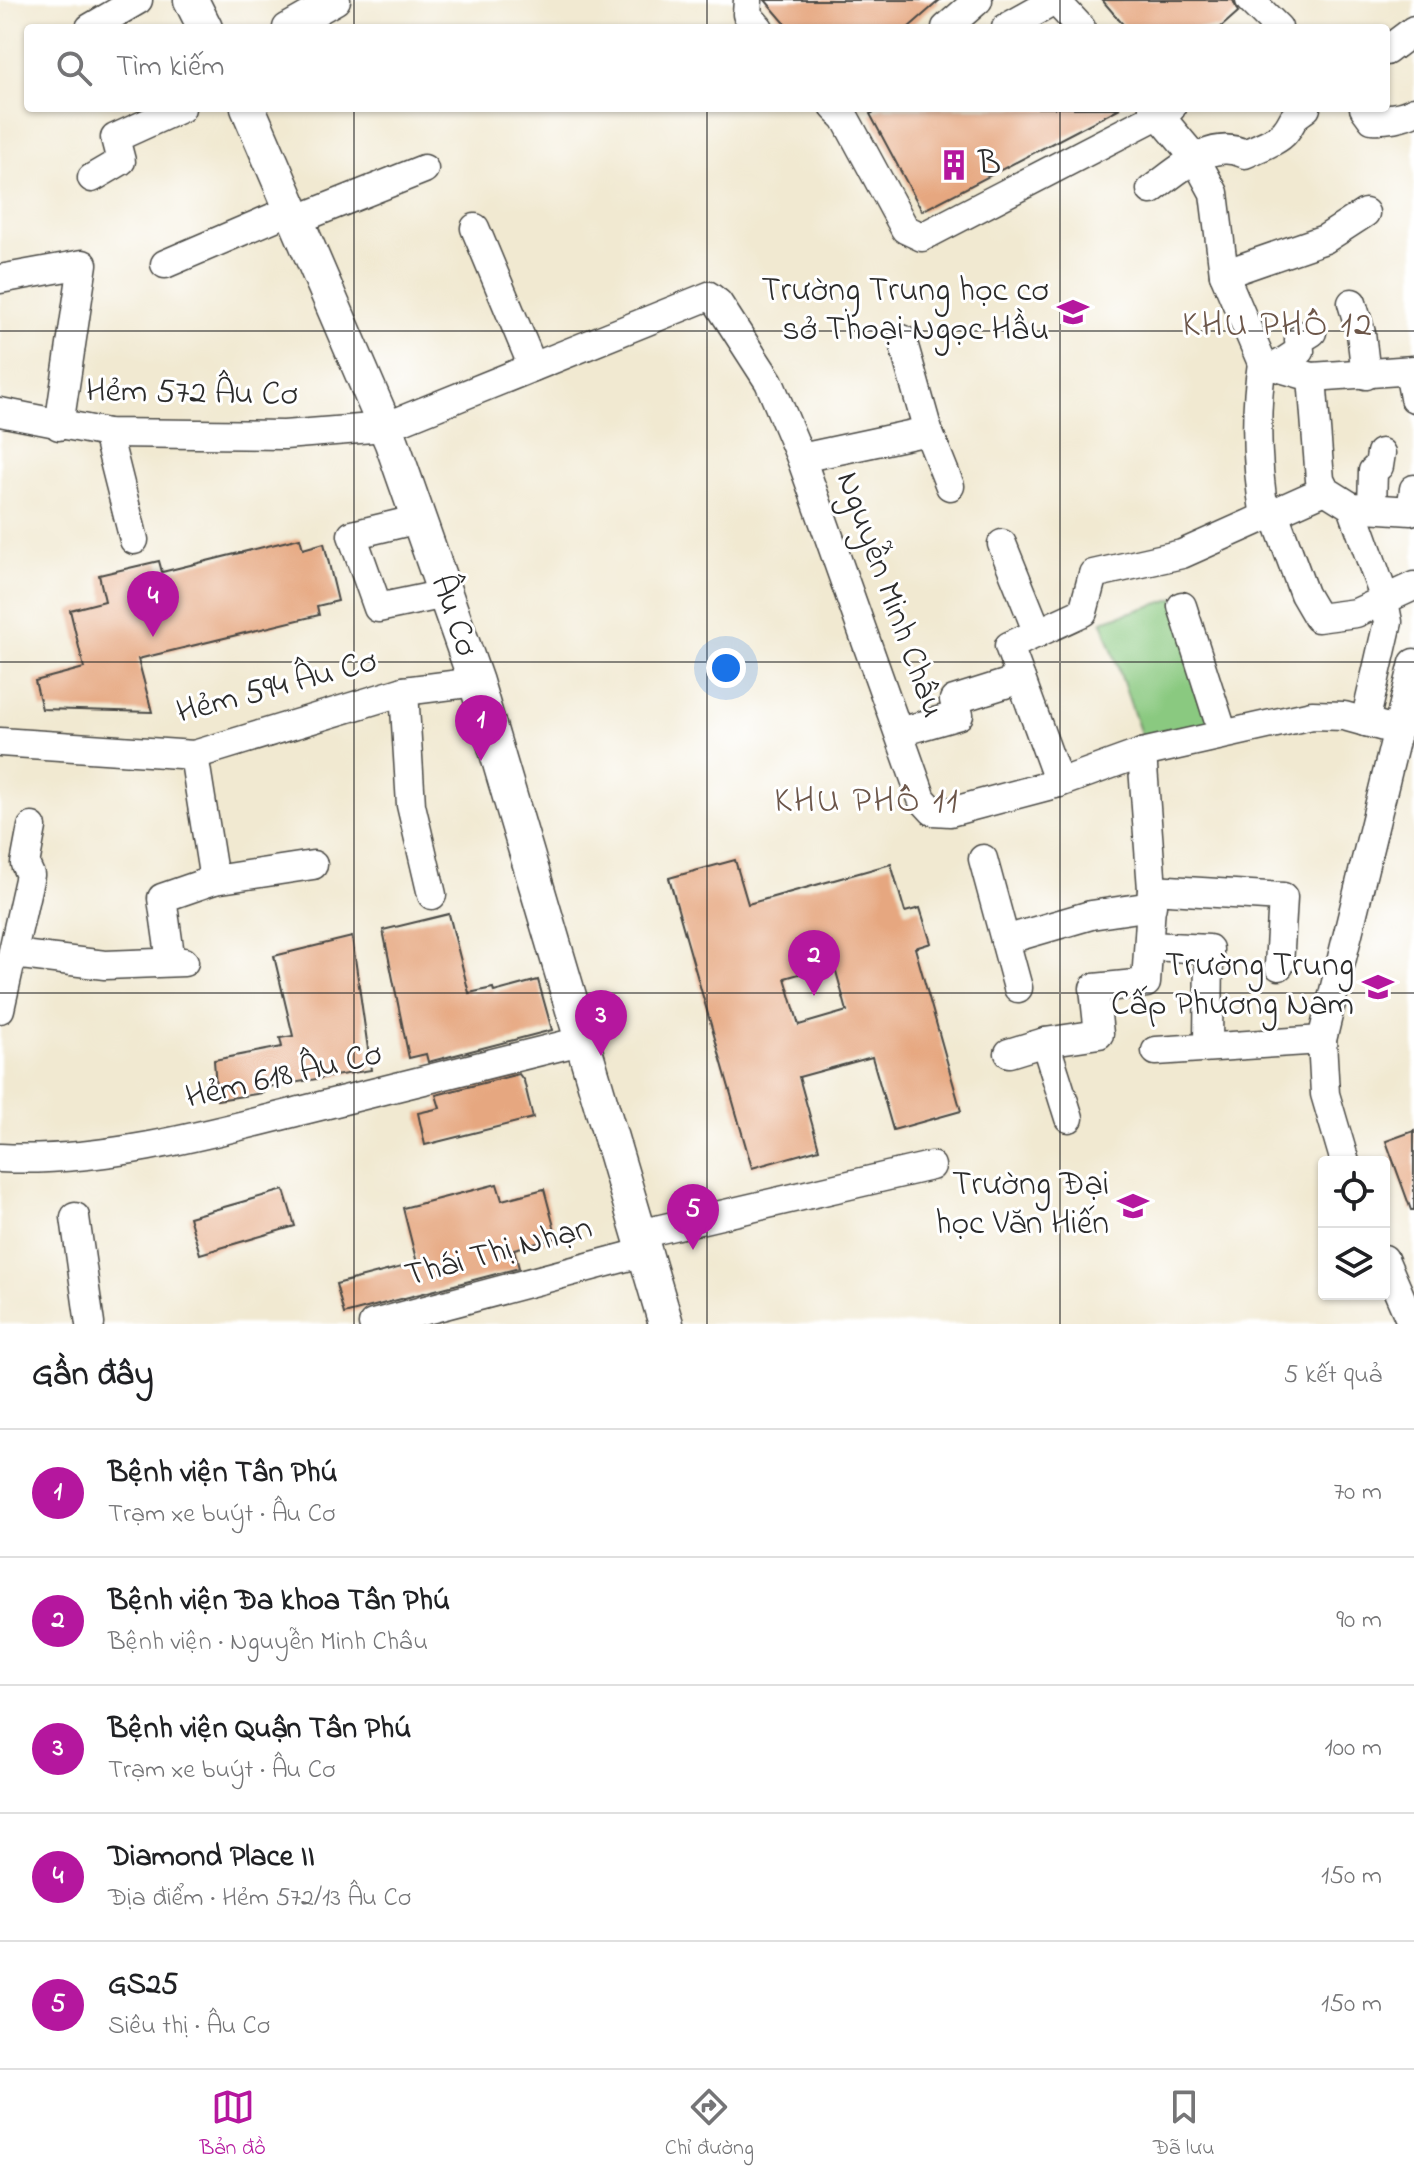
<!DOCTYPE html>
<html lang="vi">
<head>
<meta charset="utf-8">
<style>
  body { margin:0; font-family:"Indie Flower",sans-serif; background:#f2f2f2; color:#202124 }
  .controls { position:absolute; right:24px; bottom:24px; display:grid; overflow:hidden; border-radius:8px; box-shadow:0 2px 6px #0004 }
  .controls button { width:72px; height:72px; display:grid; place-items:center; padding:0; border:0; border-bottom:2px solid #e0e0e0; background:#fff; color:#202124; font:40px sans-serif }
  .you { position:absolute; left:726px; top:668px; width:28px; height:28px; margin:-20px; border:6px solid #fff; border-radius:50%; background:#1a73e8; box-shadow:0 0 0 12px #1a73e833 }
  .badge { display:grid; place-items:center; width:52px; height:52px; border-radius:50%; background:#b5179e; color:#fff; font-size:26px; font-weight:700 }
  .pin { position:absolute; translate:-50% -66px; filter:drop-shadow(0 2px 4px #0008) }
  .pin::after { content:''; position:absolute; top:42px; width:28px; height:24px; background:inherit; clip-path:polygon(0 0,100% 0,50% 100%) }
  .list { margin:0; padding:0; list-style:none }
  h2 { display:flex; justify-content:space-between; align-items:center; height:104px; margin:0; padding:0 32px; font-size:34px }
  h2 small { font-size:26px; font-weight:400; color:#757577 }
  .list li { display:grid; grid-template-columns:52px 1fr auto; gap:24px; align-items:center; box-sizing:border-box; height:128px; padding:0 32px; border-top:2px solid #e0e0e0 }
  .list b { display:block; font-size:30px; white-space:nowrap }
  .list p { margin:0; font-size:26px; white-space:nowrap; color:#757577 }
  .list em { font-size:26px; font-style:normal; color:#757577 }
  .icon { flex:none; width:44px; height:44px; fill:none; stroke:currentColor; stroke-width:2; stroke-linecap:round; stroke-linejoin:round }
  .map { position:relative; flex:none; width:1414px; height:1324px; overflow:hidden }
  .search { position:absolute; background:#fff; box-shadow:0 2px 6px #0004; left:24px; right:24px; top:24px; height:88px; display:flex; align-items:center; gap:20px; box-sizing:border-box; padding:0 28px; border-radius:8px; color:#757577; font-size:30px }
  .sheet { height:744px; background:#fff }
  nav { display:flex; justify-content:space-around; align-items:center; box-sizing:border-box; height:112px; border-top:2px solid #e0e0e0; background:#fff; font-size:22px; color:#757577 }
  nav a { display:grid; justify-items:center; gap:4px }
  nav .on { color:#b5179e }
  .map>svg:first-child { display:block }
  .green { fill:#8ac980; stroke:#5a7a56; stroke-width:2 }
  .building { fill:#e6a780; fill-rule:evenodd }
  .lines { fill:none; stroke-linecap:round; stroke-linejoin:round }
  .minor-casing { stroke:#494844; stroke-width:31 }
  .major-casing { stroke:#494844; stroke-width:37 }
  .minor { stroke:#fff; stroke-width:28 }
  .major { stroke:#fff; stroke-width:34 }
  .grid { fill:none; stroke:#2b2b2b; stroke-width:2; stroke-opacity:0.55 }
  .labels { text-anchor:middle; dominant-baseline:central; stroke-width:6; stroke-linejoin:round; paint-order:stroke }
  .poi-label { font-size:34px; fill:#2b2b2b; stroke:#fff; text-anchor:end }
  .street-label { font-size:34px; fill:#2b2b2b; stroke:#fff }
  .neighbourhood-label { font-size:36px; letter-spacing:2px; fill:#6c5649; stroke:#fff }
</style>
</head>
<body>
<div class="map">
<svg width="1414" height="1324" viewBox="0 0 1414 1324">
  <rect width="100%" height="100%" fill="#fff"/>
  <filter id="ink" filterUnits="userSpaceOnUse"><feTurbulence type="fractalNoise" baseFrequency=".0125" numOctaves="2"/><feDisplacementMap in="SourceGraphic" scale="16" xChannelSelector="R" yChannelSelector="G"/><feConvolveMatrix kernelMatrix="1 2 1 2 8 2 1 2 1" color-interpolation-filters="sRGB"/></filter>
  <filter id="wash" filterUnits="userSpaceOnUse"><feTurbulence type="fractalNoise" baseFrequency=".006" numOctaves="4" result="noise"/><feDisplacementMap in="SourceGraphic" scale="32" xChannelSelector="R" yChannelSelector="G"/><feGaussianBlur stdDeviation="1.8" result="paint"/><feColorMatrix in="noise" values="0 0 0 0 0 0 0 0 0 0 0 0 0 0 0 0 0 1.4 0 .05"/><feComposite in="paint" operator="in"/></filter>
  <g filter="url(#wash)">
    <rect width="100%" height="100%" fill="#f1e9d1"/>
    <path class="green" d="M1176,598L1215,723L1143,740L1102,621Z"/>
    <g id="blocks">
      <g class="building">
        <path d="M765,0H940L908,28H789Z"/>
        <path d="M1102,0H1233L1238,12L1220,28H1126Z"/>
        <path d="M882,108H1120L922,211L870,114Z"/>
        <path d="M300,538L303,549L324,543L338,601L317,606L319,615L138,659L152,712L42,709L35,681L84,668L70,610L105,601L99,575L159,561L162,572Z"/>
        <path d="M735,860L748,904L891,864L905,912L920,908L931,943L915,948L961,1111L893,1130L872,1057L799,1077L819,1149L752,1168L669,878ZM834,964L847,1011L799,1025L785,978Z"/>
        <path d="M449,914L469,993L493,988L494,992L538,980L552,1030L428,1062L426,1054L409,1058L383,930Z"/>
        <path d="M352,937L371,1070L262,1088L263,1093L217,1100L214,1060L282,1047L280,1038L293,1036L274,956Z"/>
        <path d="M519,1074L524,1081L533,1118L425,1145L418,1113L440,1108L436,1095Z"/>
        <path d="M1414,1131V1210H1411L1386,1141Z"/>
        <path d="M497,1184L502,1200L544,1189L557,1238L514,1249L519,1268L344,1314L336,1284L417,1263L403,1208Z"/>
        <path d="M284,1190L295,1226L200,1254L189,1217Z"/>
      </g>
    </g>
  </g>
  <g filter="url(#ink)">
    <use href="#blocks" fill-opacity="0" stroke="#494844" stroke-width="2"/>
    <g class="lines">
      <defs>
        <g id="minor">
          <path d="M748,0L747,14L759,28"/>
          <path d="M1055,0L1081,28"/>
          <path d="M1250,0L1278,28"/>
          <path d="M90,28L138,0"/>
          <path d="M287,28L336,0"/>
          <path d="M946,28L978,0"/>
          <path d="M1006,28L1056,0"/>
          <path d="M1386,51L1414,30"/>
          <path d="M835,108L845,118L905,229L922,237L1171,108"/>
          <path d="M1153,108L1195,158L1214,193L1224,274L1262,363L1312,377L1320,480L1325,490L1352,507L1382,591L1388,622L1365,722"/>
          <path d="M1364,108L1372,119C1384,120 1404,117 1414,111"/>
          <path d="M92,178L121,161L115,138L181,108"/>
          <path d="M1151,190C1178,171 1211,137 1245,154C1256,148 1277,142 1285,132C1296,119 1288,120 1306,108"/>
          <path d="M296,220L424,169"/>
          <path d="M475,228L533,367"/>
          <path d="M165,264L291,210"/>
          <path d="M1224,274L1325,239L1365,213"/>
          <path d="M0,279L83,264L59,426"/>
          <path d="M1352,303L1361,333L1366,375"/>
          <path d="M902,339L928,431L950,486"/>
          <path d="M1262,363C1254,416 1256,464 1265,517"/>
          <path d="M1276,367L1300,351L1299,340L1312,332"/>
          <path d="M1409,371L1414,398"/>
          <path d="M1312,377L1414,370"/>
          <path d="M0,412L107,433L284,435L385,427L709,296L718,303L769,382L801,458L922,799L933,811L950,812L1059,783L1142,753L1312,715L1344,716L1395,730"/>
          <path d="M107,433L134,540"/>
          <path d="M801,458L928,431"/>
          <path d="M1352,507L1411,511L1414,489"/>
          <path d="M1372,507L1373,471L1379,466L1381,453"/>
          <path d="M1274,513L1304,594L1318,618L1356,613L1414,586"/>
          <path d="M419,519L352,535L378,608L445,594"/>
          <path d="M1002,544L1038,633"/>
          <path d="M1182,606L1223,734"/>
          <path d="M404,691L411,805L432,895"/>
          <path d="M900,732L959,715L954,700L1021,679"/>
          <path d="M0,742L194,755L404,691L476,682"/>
          <path d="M194,755L214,880L313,865"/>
          <path d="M1059,783L1009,646L1083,612L1093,574L1182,554L1325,490"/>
          <path d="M983,859L1018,988"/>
          <path d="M1152,889L1283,897L1279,966"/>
          <path d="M1005,940L1091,915L1152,906"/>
          <path d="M1150,946L1209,949L1208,1045"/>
          <path d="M13,954L105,965L184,962"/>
          <path d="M171,962L162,898L214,880"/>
          <path d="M0,1009L30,875L25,864L32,827"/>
          <path d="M1045,1042L1069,1118"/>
          <path d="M1156,1051L1322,1040"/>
          <path d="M1009,1053L1045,1042L1099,1034L1094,988L1146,983L1152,889L1142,753"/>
          <path d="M0,1158C102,1163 206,1135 304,1110C396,1087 489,1064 581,1041"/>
          <path d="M1345,1162L1325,1094L1322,1040L1414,663"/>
          <path d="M75,1217L90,1324"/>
          <path d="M639,1234L931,1166"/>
          <path d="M1384,1259L1412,1324"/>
          <path d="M373,1324L645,1252"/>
        </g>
        <g id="major">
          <path d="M191,0L205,28"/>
          <path d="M248,108L392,443L476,682L666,1324"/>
        </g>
      </defs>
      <use href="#minor" class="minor-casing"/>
      <use href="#major" class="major-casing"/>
      <use href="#minor" class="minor"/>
      <use href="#major" class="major"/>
    </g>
  </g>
  <path class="grid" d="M354,0V28M707,0V28M1060,0V28M354,108V1324M707,108V1324M1060,108V1324M0,331H1414M0,662H1414M0,993H1414"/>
  <defs>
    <symbol id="building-bare" viewBox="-9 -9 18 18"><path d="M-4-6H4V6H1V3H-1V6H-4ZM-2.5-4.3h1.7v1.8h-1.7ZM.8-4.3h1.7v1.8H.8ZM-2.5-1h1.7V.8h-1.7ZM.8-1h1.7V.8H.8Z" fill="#b5179e" stroke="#fff" stroke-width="2.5" paint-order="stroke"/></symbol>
    <symbol id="school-bare" viewBox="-9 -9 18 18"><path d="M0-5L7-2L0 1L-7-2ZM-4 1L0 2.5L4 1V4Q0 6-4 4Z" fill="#b5179e" stroke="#fff" stroke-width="2.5" paint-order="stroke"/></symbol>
    <symbol id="university-bare" viewBox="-9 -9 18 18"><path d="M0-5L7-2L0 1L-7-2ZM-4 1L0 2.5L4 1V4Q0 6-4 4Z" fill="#b5179e" stroke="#fff" stroke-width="2.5" paint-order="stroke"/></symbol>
  </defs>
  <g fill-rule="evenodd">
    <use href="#building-bare" x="932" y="143" width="44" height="44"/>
    <use href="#school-bare" x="1051" y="290" width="44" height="44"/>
    <use href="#school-bare" x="1356" y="965" width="44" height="44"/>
    <use href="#university-bare" x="1111" y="1184" width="44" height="44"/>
  </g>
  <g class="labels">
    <g class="poi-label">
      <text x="978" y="165" text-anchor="start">B</text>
      <text x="1049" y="292">Trường Trung học cơ<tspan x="1049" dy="39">sở Thoại Ngọc Hầu</tspan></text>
      <text x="1354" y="967">Trường Trung<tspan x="1354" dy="39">Cấp Phương Nam</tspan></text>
      <text x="1109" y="1186">Trường Đại<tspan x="1109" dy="39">học Văn Hiến</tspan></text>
    </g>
    <g class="street-label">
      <text transform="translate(192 394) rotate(1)">Hẻm 572 Âu Cơ</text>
      <text transform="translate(889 595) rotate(70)">Nguyễn Minh Châu</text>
      <text transform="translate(453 616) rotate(71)">Âu Cơ</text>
      <text transform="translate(277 688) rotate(-15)">Hẻm 594 Âu Cơ</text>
      <text transform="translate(284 1077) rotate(-13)">Hẻm 618 Âu Cơ</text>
      <text transform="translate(499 1253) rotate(-15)">Thái Thị Nhạn</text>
    </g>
    <g class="neighbourhood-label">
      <text x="1278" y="326">KHU PHỐ 12</text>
      <text x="867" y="802">KHU PHỐ 11</text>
    </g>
  </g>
</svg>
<div class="controls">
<button><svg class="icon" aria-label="locate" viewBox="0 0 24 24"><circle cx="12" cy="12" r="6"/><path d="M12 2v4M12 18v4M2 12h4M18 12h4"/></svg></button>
<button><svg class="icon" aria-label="layers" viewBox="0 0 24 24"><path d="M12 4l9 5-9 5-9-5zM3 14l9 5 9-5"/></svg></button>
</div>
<div class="you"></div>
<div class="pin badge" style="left:481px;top:761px">1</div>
<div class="pin badge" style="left:814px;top:996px">2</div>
<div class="pin badge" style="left:601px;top:1056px">3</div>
<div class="pin badge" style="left:153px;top:637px">4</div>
<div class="pin badge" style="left:693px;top:1250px">5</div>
<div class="search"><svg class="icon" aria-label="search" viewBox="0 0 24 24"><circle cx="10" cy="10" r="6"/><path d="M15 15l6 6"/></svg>Tìm kiếm</div>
</div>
<section class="sheet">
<h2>Gần đây<small>5 kết quả</small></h2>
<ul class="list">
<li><span class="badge">1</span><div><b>Bệnh viện Tân Phú</b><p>Trạm xe buýt · Âu Cơ</p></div><em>70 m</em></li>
<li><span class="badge">2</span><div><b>Bệnh viện Đa khoa Tân Phú</b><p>Bệnh viện · Nguyễn Minh Châu</p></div><em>90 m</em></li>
<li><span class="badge">3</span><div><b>Bệnh viện Quận Tân Phú</b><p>Trạm xe buýt · Âu Cơ</p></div><em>100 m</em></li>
<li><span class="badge">4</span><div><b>Diamond Place II</b><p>Địa điểm · Hẻm 572/13 Âu Cơ</p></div><em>150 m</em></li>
<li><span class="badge">5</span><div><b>GS25</b><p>Siêu thị · Âu Cơ</p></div><em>150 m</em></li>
</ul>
</section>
<nav>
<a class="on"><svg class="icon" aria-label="map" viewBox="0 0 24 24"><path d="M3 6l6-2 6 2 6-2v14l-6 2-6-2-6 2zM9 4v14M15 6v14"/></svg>Bản đồ</a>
<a><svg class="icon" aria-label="directions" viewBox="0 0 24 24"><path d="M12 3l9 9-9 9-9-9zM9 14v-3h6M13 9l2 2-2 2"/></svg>Chỉ đường</a>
<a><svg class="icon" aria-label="saved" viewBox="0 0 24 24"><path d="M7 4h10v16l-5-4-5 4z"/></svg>Đã lưu</a>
</nav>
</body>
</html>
